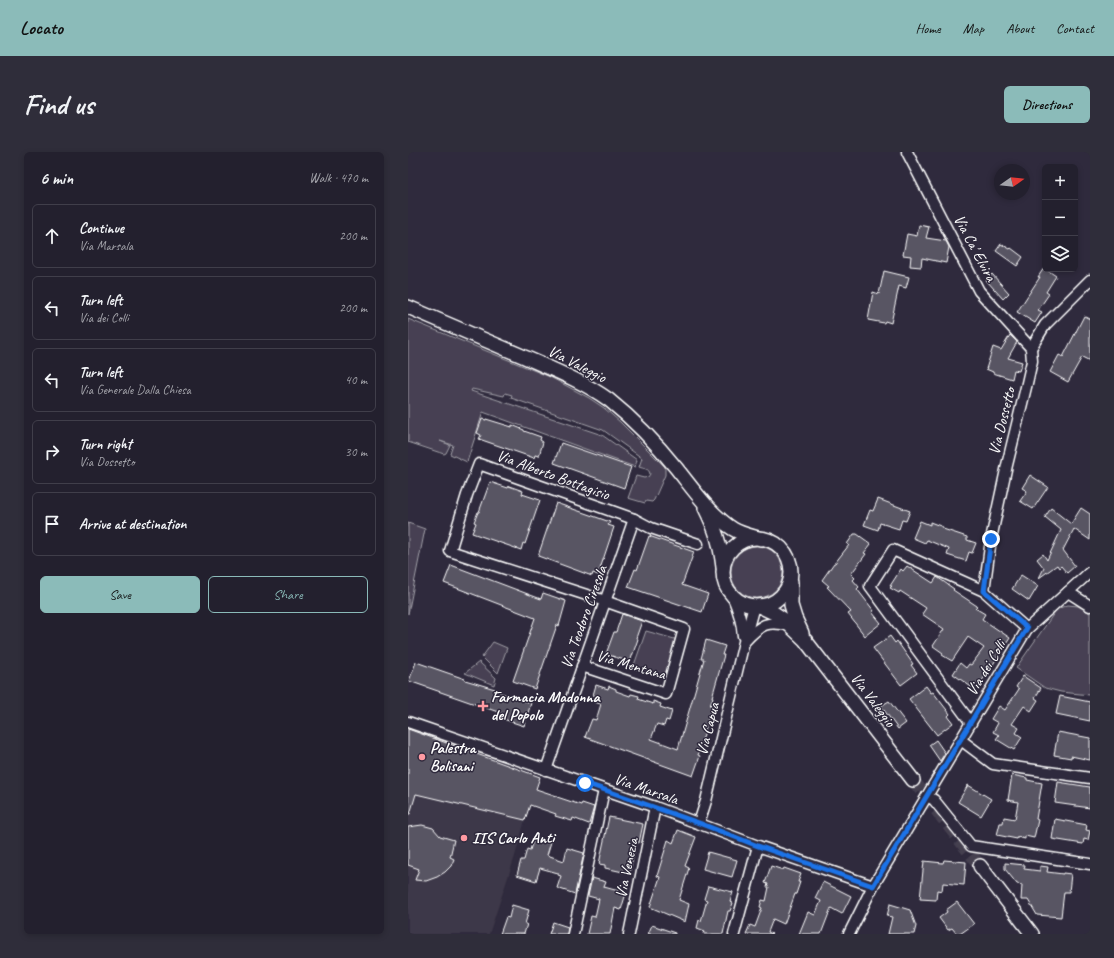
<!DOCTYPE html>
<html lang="en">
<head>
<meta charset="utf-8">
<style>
  body { margin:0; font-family:Caveat,sans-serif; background:#2f2d3a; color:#f1f3f6 }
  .controls { position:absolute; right:12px; top:12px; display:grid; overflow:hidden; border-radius:6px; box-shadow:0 2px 6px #0003 }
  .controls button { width:36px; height:36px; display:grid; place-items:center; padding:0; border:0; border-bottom:1px solid #403e4a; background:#23202e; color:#f1f3f6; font:20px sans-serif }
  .compass { position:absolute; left:586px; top:12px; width:36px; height:36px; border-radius:50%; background:#23202e; box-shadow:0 2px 6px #0003; rotate:76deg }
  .stop { position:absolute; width:12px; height:12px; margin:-9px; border:3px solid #1a73e8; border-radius:50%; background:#fff }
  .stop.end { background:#1a73e8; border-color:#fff; box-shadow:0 1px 4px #0008 }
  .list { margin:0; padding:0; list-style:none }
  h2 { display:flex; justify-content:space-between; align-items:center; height:52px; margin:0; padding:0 16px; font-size:17px }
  h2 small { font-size:13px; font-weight:400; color:#a3a3aa }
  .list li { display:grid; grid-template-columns:26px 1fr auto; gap:12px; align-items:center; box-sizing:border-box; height:64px; margin:0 8px 8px; padding:0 8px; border:1px solid #403e4a; border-radius:6px }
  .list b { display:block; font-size:15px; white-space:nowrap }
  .list p { margin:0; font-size:13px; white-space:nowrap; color:#a3a3aa }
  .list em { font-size:13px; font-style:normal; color:#a3a3aa }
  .actions { display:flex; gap:8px; padding:12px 16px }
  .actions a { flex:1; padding:9px 0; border:1px solid #8bbbb9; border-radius:6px; text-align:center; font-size:14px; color:#8bbbb9 }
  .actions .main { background:#8bbbb9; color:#111 }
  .icon { flex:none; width:22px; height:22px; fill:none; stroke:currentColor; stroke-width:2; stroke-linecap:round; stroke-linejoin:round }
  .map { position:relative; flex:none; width:682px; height:782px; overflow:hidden; border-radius:6px }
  header { display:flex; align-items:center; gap:24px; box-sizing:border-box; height:56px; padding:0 20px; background:#8bbbb9; color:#111 }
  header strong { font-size:19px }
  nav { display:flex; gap:22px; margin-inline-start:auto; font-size:14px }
  .intro { display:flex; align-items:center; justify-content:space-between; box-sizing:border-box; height:96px; padding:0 24px }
  h1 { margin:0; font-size:28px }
  .button { padding:10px 18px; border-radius:6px; background:#8bbbb9; color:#111; font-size:14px; font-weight:700 }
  main { display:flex; gap:24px; padding:0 24px }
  aside { flex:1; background:#23202e; border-radius:6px; box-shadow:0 2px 6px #0003 }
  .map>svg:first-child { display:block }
  .built { fill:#3c3749 }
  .green { fill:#464152; stroke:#a2a0a8 }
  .building { fill:#595564; stroke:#fff }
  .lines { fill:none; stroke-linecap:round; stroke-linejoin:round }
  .major-tunnel { stroke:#443f50; stroke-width:13; stroke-dasharray:13 6; stroke-linecap:butt }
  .minor-casing { stroke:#fff; stroke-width:13 }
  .major-casing { stroke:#fff; stroke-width:16 }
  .minor { stroke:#2f2a3d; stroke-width:10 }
  .major { stroke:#2f2a3d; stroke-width:13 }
  .route { stroke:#1a73e8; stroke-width:5 }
  .poi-dot { fill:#ff9aa2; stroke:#2f2a3d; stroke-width:1.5 }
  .labels { text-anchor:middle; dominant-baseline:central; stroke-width:3; stroke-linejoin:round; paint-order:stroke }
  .street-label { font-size:16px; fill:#fff; stroke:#2f2a3d }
  .poi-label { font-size:16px; font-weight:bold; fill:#fff; stroke:#2f2a3d; text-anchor:start }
</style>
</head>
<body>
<header>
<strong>Locato</strong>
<nav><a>Home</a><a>Map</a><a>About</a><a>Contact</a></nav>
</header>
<div class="intro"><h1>Find us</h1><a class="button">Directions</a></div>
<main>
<aside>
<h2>6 min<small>Walk · 470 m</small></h2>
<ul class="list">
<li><svg class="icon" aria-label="ahead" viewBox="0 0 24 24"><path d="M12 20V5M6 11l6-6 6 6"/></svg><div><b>Continue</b><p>Via Marsala</p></div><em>200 m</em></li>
<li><svg class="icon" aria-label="left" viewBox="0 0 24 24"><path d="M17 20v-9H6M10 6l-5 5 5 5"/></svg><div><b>Turn left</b><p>Via dei Colli</p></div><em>200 m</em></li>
<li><svg class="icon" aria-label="left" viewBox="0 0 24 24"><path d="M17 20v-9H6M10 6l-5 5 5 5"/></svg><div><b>Turn left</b><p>Via Generale Dalla Chiesa</p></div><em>40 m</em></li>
<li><svg class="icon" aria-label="right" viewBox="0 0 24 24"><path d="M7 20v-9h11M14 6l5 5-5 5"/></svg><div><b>Turn right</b><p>Via Dossetto</p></div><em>30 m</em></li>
<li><svg class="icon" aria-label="arrive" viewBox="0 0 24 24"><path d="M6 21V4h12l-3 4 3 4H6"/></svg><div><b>Arrive at destination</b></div></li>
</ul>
<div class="actions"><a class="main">Save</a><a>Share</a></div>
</aside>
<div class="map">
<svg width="682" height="782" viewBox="0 0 682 782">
  <rect width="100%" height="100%" fill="#2f2a3d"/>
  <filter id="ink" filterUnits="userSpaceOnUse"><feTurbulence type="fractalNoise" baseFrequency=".025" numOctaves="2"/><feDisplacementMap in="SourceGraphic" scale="8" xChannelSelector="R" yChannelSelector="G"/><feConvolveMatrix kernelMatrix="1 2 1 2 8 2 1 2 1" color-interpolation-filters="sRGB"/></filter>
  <g filter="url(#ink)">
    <path class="built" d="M0,575L34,588L22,630L117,668L107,704L81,782H0Z"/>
    <g class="green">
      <path d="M0,167L142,225L181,246L196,256L212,270L257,315V323L246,348L244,350L238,349L237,351L220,346L228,324L236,326L240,325L242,322C241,316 236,317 231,315L234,306L195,278L103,246L104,243L97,241L96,244L64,237L63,239L194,283L229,308L227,315L75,260L59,310L42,302L45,293L32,289L42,293L38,301L36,302L0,290Z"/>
      <path d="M0,371L17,377L0,462Z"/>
      <circle cx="349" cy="420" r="26"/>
      <path d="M660,453L670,454L682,461V543L653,540L637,536L608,516L649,457Z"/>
      <path d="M238,479L270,488L258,526L225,516Z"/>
      <path d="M85,490L99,496L90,521L74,505Z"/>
      <path d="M71,510L88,526L86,533L57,521Z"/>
    </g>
    <g class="building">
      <path d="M511,73L521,75L518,86L538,89L541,95L538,111L514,106L513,115L502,114L503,104L495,103L499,82L509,84Z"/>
      <path d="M593,92L602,97L603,96L615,105L609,114L588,99Z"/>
      <path d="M636,116L648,124L638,140L641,142L630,158L634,160L627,171L609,160L632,125H630Z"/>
      <path d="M476,119L501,125L498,136L491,134L483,171L477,169L476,171L460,168L465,140L471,142Z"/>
      <path d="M584,122L601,141L595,147L578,128Z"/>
      <path d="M676,164L682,167V209L674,205L660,230L642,220L651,203L655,205Z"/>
      <path d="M602,183L609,190L600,206L614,210L611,219L606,218L604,227L585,221V220L578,217L585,195L593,198Z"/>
      <path d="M74,267L78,268V267L104,275V273L116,278V279L133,285L132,288L135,290L131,304L127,303L126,306L71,287L73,283L69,281Z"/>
      <path d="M153,291L223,315L216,336L146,311Z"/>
      <path d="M622,323L640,335L625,357L612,349L619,339L614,336Z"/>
      <path d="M82,330L100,336L101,334L115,339L114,342L132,348L117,392L115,391L113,398L64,381L68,371L66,370L70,360H71Z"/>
      <path d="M470,347L502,359L498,369L494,368L491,377L472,371L470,378L456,373L462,358L465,359Z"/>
      <path d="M148,351L202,370L200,373L206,375L190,423L185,421L184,424L130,404Z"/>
      <path d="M643,356L663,372L673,356L682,362V388L666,377L655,398L667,414L659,421L653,414L651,416L649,413L631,426L636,416L629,407L635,402L639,408L653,378L637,365Z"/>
      <path d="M512,369L522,373V370L535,375V377L559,385V388L568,391L564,401L561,400L558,409L539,403L541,397L519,388L517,391L505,386Z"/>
      <path d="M446,382H449L463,392L456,401L458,402L443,422L447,426L445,428L451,435L449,437L466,459L464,460L473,471L457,484L440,462L443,460L419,435L421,434L414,428L426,411H427L441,393L439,392Z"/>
      <path d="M241,384L286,400L274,433L300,442L294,460L220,435L227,417L229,418Z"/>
      <path d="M43,413L133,447L135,441L158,449L151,474L149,473L127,537L105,529L127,466L36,431Z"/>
      <path d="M499,414L525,431L529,425L546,437L545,438L569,454L567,456L577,462L574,467L602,486L582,517L573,530L571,529L566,537L545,522L552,511L558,516L561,512L563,513L576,496L560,485L544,509L534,503L535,501L525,494L536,477L514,462L518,456L492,439L491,441L482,436L484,434H482L493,417L495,419Z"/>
      <path d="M613,423L630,434L621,449L604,437Z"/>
      <path d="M214,462L234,469L228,486L230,487L222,510L198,502L206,480H208Z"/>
      <path d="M482,484L487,491L489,489L505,512L503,513L509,521L493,533L465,496Z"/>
      <path d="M298,488L317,494L314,503H316L304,545H305L302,554H304L290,603L292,604L285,624L177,585L184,567L188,568L193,552L186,550L188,544L185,543L188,533L200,537L201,534L208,537V539L222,544L223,542L231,544L230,547L245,552V549L253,552L252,555L264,559L261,569L258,568L256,574L249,572L243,587L270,597L296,507H293Z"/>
      <path d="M8,510L57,527V528L87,537V539L123,551L116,574L92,566L93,561L1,529Z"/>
      <path d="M615,524L633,536L627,546L630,548L623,559L616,554L604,572L611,576L608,581L614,585L606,598L588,587L591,583L585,580L590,571L583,567L591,554L597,558L611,537L608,535Z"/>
      <path d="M518,534L523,541L525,540L535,553L542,562L540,564L545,571L529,583L501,547Z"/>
      <path d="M652,544L682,550V569L648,562Z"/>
      <path d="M481,549L498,571L490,577L473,554Z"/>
      <path d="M0,577L132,625L128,637L149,644V645L173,653L174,651L186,655L181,672L165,666L164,669L147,664L148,662L122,653L117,668L8,642L2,662H0Z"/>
      <path d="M650,580L682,586V608L663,604V606L646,603Z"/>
      <path d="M528,588L537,601L532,609L521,593Z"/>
      <path d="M604,623L619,626V628L634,631L628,667L630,668L626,686L617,684V687L609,685V687L589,683L592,671H595L596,665L607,667L610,650L600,648Z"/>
      <path d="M650,630L682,635V656L647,651Z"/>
      <path d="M560,633L583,647L573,664L550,650Z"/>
      <path d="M201,665L235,672L231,691L228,690L222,719L215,718V720L197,716V713L191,712Z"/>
      <path d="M647,667L679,673L678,678L682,679L680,688L676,687L675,692L644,687Z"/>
      <path d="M14,673L25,676L32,684L46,688L42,705L46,707L43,714L37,720L29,725L18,729L7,728L11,717L0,713V675Z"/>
      <path d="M270,678L288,685L277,714L281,716L271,748L281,752L277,770L242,755L252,725L249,724L260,688L265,691Z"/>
      <path d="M126,685L143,690L139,703L156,709L159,696L176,701L167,742L149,736L153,724L150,723V721L132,716L128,729L109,723L113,708H116L119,697L122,698Z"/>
      <path d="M300,700L329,708L324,725L295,717Z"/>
      <path d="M536,708L558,710L556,733L535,731L534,739L529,738L528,748L512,747L516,709L535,711Z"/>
      <path d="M597,711L617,713L616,717L632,719V714L640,715L639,720L655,722V721L663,722L661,740H656L653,765L629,763L620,748H613L614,733L609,732L597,717Z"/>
      <path d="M363,714L375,718L376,716L393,722L390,730H392L388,742H387L376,772L365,767L360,780L364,782H338L342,773L347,775L354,756L352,755L354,748L358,749L361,735H359L360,732L357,731Z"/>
      <path d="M184,726L198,730L196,735L218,741L213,758L207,756L202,782H179L183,764L187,765L191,747L180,744Z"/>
      <path d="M415,730L443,744L434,762L423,756L413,782H391L400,760L407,763L413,749L407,746Z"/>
      <path d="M300,734L325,740L322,750L325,751L322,759H320L315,782H296L297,779L289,776L291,768L293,769L299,748L296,747Z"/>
      <path d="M549,750L566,772L552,782H549L544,776L540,778L531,766L539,760L538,758Z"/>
      <path d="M482,752L502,758L508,774L506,782H480L484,765L479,764Z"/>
      <path d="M104,753L121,758L117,772H119L116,782H92L98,765L101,766Z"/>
      <path d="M145,770L160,775L159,782H141Z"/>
      <path d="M244,773L267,781V782H240Z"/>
    </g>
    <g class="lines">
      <path class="major-tunnel" d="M505,628L572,714"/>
      <defs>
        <g id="minor">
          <path d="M499,0L571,139L623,196"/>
          <path d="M576,439L583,387L599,313L619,231L624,209L623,196L637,173L682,128"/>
          <path d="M660,440L682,454"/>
          <path d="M324,443C330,457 334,469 335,484"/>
          <path d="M337,489C353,472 359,468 383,474"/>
          <path d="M174,514L258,542L276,477L191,447L42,399L59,343L71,312L226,367L243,376L290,392"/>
          <path d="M0,570L247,655L350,694L465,734"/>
          <path d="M563,571L462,434L485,398L576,439L619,477"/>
          <path d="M553,588L585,612L682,626"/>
          <path d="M138,618L226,367"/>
          <path d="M519,644L526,648L563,694L682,712"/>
          <path d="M291,671L298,649L336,490L346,454"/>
          <path d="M165,782L196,638"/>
          <path d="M221,782L247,655"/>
          <path d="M326,782L350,694"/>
          <path d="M441,782L465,734L619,477L682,420"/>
        </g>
        <g id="major">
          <path d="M0,155C37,171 74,187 112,203C141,216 175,229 201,248C226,268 249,292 269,317C285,337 303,363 325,377C333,382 344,384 353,387"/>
          <path d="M297,356C308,378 312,391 315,415"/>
          <circle cx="349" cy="420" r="34"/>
          <path d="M383,430V453L387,466L394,481"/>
          <path d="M351,454L366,461L375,467L397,488L505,628"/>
          <path d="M572,714L624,782"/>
        </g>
      </defs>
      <use href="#minor" class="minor-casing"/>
      <use href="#major" class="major-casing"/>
      <use href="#minor" class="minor"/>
      <use href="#major" class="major"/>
    </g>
  </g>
  <g class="lines" filter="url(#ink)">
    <path class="route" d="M177,631L291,671L350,694L465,734L619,476L576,439L583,387"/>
  </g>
  <g class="poi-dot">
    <path d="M73 548h4v4h4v4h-4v4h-4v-4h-4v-4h4z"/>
    <circle cx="14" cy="605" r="4"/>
    <circle cx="56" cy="686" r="4"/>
  </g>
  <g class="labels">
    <g class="street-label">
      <text transform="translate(567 96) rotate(62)">Via Ca' Elvira</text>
      <text transform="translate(169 212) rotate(27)">Via Valeggio</text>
      <text transform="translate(594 269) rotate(-76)">Via Dossetto</text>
      <text transform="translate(145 323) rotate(20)">Via Alberto Bottagisio</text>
      <text transform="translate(176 465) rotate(-70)">Via Teodoro Ciresola</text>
      <text transform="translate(223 513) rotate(16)">Via Mentana</text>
      <text transform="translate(578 516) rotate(-59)">Via dei Colli</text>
      <text transform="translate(465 548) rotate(53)">Via Valeggio</text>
      <text transform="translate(300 577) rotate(-76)">Via Capua</text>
      <text transform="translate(238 637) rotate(19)">Via Marsala</text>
      <text transform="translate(219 716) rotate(-78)">Via Venezia</text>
    </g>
    <g class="poi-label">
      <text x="83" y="545">Farmacia Madonna<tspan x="83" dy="18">del Popolo</tspan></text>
      <text x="22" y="596">Palestra<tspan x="22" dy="18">Bolisani</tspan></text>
      <text x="64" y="686">IIS Carlo Anti</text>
    </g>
  </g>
</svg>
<div class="controls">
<button>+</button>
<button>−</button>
<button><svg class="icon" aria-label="layers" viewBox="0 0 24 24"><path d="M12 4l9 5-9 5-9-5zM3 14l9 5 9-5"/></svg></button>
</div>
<svg class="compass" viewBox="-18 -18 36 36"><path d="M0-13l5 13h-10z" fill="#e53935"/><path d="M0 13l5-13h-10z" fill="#a3a3aa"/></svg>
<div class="stop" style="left:177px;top:631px"></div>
<div class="stop end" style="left:583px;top:387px"></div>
</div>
</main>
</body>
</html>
